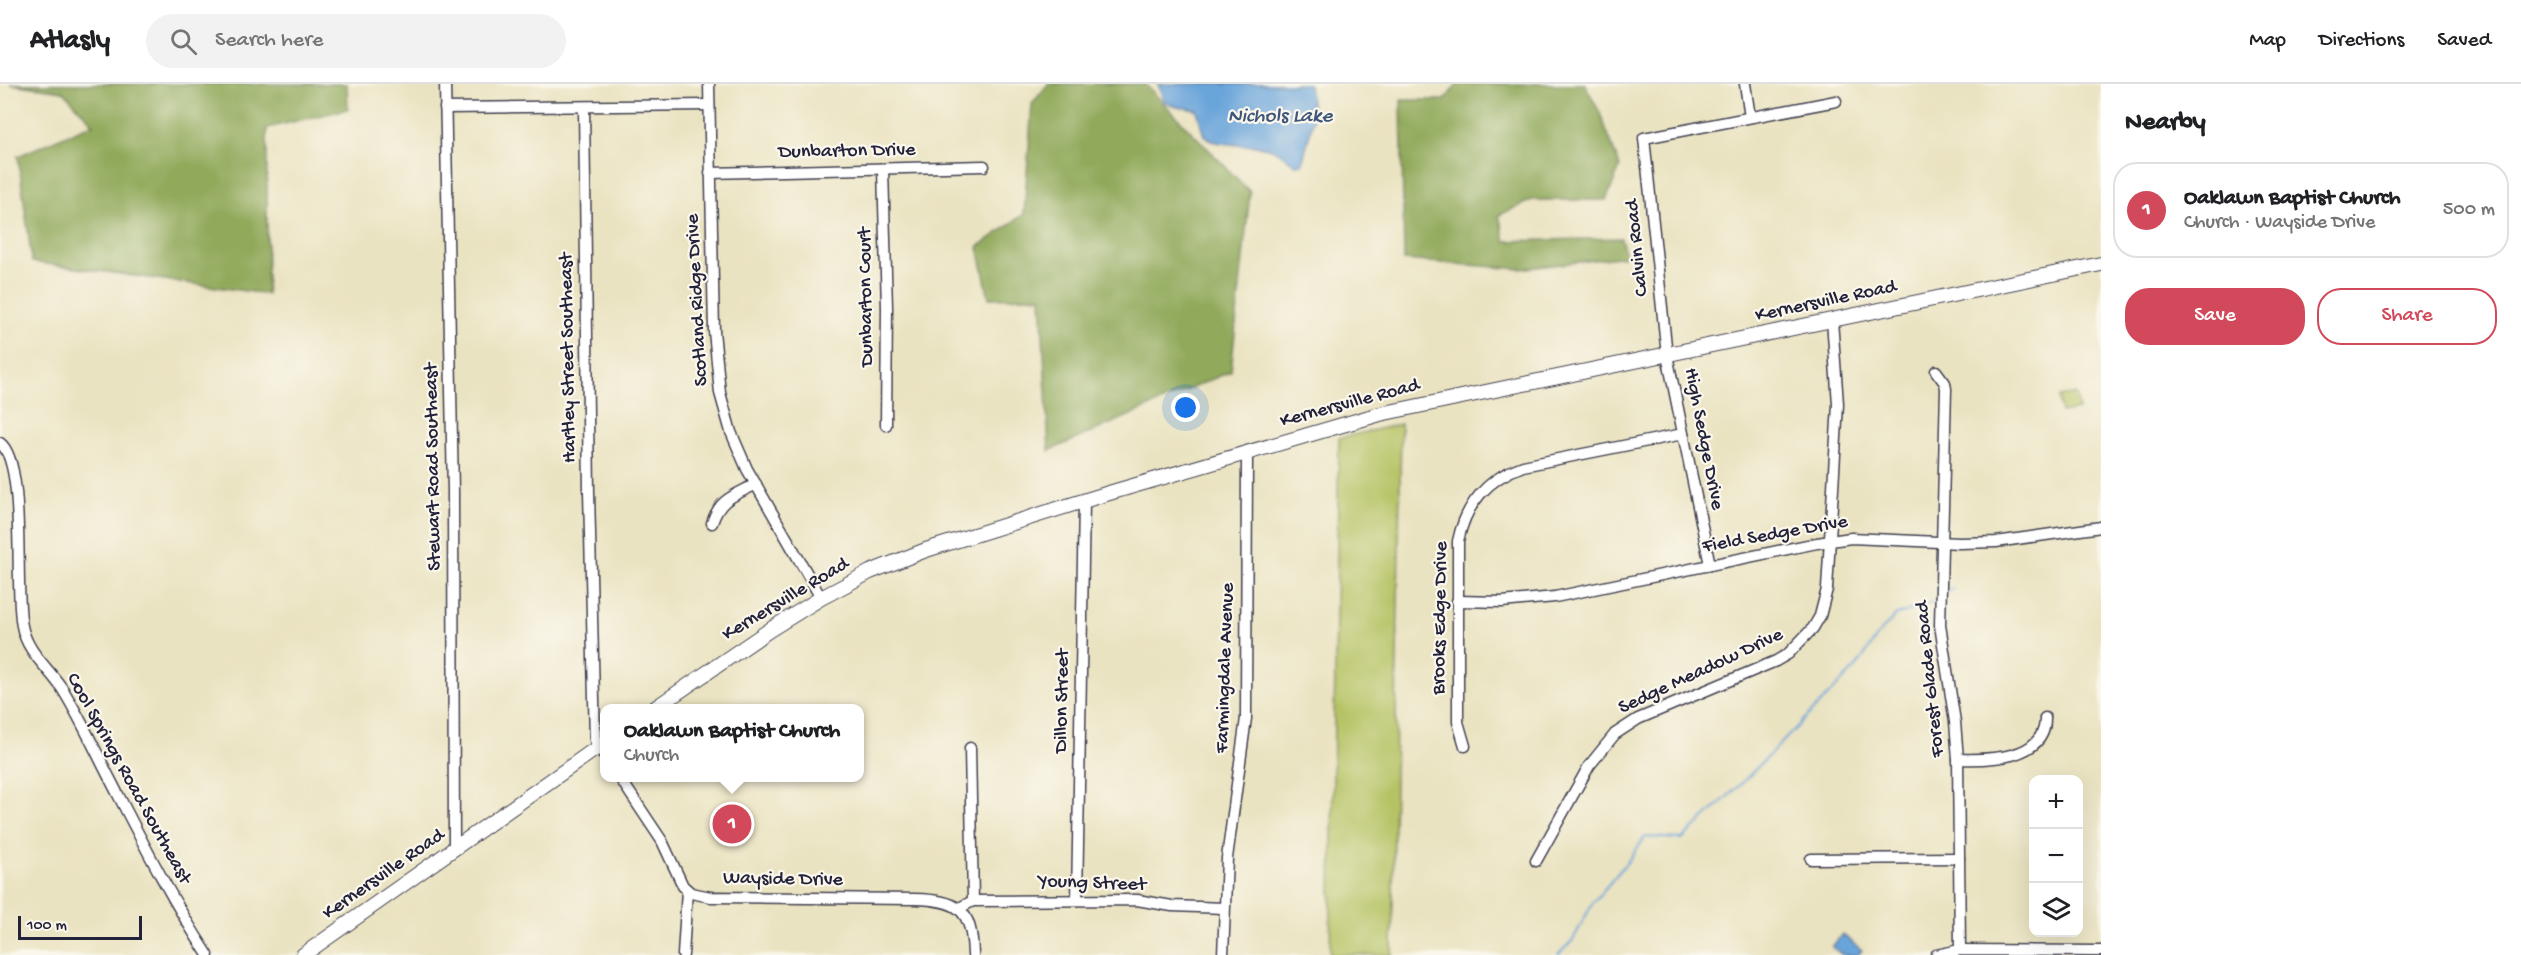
<!DOCTYPE html>
<html lang="en">
<head>
<meta charset="utf-8">
<style>
  body { margin:0; font-family:"Gochi Hand",sans-serif; background:#f2f2f2; color:#202124 }
  .controls { position:absolute; right:18px; bottom:18px; display:grid; overflow:hidden; border-radius:12px; box-shadow:0 6px 24px #0002 }
  .controls button { width:54px; height:54px; display:grid; place-items:center; padding:0; border:0; border-bottom:2px solid #e0e0e0; background:#fff; color:#202124; font:30px sans-serif }
  .scale { position:absolute; left:18px; bottom:15px; width:124px; box-sizing:border-box; padding-left:6px; border:3px solid #22223b; border-top:0; font-size:16px; line-height:21px; white-space:nowrap; color:#22223b; -webkit-text-stroke:4px #fbf7ec; paint-order:stroke }
  .you { position:absolute; left:1186px; top:324px; width:21px; height:21px; margin:-15px; border:4px solid #fff; border-radius:50%; background:#1a73e8; box-shadow:0 0 0 9px #1a73e833 }
  .badge { display:grid; place-items:center; width:39px; height:39px; border-radius:50%; background:#d1495b; color:#fff; font-size:20px; font-weight:700 }
  .pin { position:absolute; translate:-50% -50%; border:3px solid #fff; box-shadow:0 2px 6px #0006 }
  .popup { position:absolute; left:600px; top:620px; width:264px; height:78px; box-sizing:border-box; display:grid; place-content:center; border-radius:12px; background:#fff; filter:drop-shadow(0 2px 4px #0005); font-size:20px; white-space:nowrap; color:#757577 }
  .popup b { font-size:22px; color:#202124 }
  .popup::after { content:''; position:absolute; left:50%; top:100%; margin-left:-12px; border:12px solid transparent; border-top-color:#fff }
  .list { margin:0; padding:0; list-style:none }
  h2 { display:flex; justify-content:space-between; align-items:center; height:78px; margin:0; padding:0 24px; font-size:26px }
  h2 small { font-size:20px; font-weight:400; color:#757577 }
  .list li { display:grid; grid-template-columns:39px 1fr auto; gap:18px; align-items:center; box-sizing:border-box; height:96px; margin:0 12px 12px; padding:0 12px; border:2px solid #e0e0e0; border-radius:24px }
  .list b { display:block; font-size:22px; white-space:nowrap }
  .list p { margin:0; font-size:20px; white-space:nowrap; color:#757577 }
  .list em { font-size:20px; font-style:normal; color:#757577 }
  .actions { display:flex; gap:12px; padding:18px 24px }
  .actions a { flex:1; padding:14px 0; border:2px solid #d1495b; border-radius:24px; text-align:center; font-size:21px; color:#d1495b }
  .actions .main { background:#d1495b; color:#fff }
  .icon { flex:none; width:33px; height:33px; fill:none; stroke:currentColor; stroke-width:2; stroke-linecap:round; stroke-linejoin:round }
  .map { position:relative; flex:none; width:2101px; height:871px; overflow:hidden }
  header { display:flex; align-items:center; gap:36px; box-sizing:border-box; height:84px; padding:0 30px; background:#fff; border-bottom:2px solid #e0e0e0 }
  header strong { font-size:28px }
  nav { display:flex; gap:33px; margin-inline-start:auto; font-size:21px }
  .search { width:420px; height:54px; background:#f2f2f2; display:flex; align-items:center; gap:15px; box-sizing:border-box; padding:0 21px; border-radius:33px; color:#757577; font-size:22px }
  main { display:flex }
  aside { flex:1; background:#fff }
  .map>svg:first-child { display:block }
  .green { fill:#b6c365; stroke:#6c7250; stroke-width:1.5 }
  .forest { fill:#90a95a; stroke:#59664a; stroke-width:1.5 }
  .water { fill:#6aa5da; stroke:#46648a; stroke-width:1.5 }
  .lines { fill:none; stroke-linecap:round; stroke-linejoin:round }
  .stream { stroke:#6aa5da; stroke-width:2 }
  .minor-casing { stroke:#403f4f; stroke-width:13 }
  .major-casing { stroke:#403f4f; stroke-width:16 }
  .minor { stroke:#fff; stroke-width:10 }
  .major { stroke:#fff; stroke-width:14 }
  .labels { text-anchor:middle; dominant-baseline:central; stroke-width:4.5; stroke-linejoin:round; paint-order:stroke }
  .street-label { font-size:20px; fill:#22223b; stroke:#fbf7ec }
  .water-label { font-size:21px; font-style:italic; fill:#3f567b; stroke:#fbf7ec }
</style>
</head>
<body>
<header>
<strong>Atlasly</strong>
<div class="search"><svg class="icon" aria-label="search" viewBox="0 0 24 24"><circle cx="10" cy="10" r="6"/><path d="M15 15l6 6"/></svg>Search here</div>
<nav><a>Map</a><a>Directions</a><a>Saved</a></nav>
</header>
<main>
<div class="map">
<svg width="2101" height="871" viewBox="0 0 2101 871">
  <rect width="100%" height="100%" fill="#fbf7ec"/>
  <filter id="ink" filterUnits="userSpaceOnUse"><feTurbulence type="fractalNoise" baseFrequency=".0167" numOctaves="2"/><feDisplacementMap in="SourceGraphic" scale="12" xChannelSelector="R" yChannelSelector="G"/><feConvolveMatrix kernelMatrix="1 2 1 2 8 2 1 2 1" color-interpolation-filters="sRGB"/></filter>
  <filter id="wash" filterUnits="userSpaceOnUse"><feTurbulence type="fractalNoise" baseFrequency=".008" numOctaves="4" result="noise"/><feDisplacementMap in="SourceGraphic" scale="24" xChannelSelector="R" yChannelSelector="G"/><feGaussianBlur stdDeviation="1.35" result="paint"/><feColorMatrix in="noise" values="0 0 0 0 0 0 0 0 0 0 0 0 0 0 0 0 0 1.4 0 .05"/><feComposite in="paint" operator="in"/></filter>
  <g filter="url(#wash)">
    <rect width="100%" height="100%" fill="#eae3c1"/>
    <g class="green">
      <path d="M2076,310L2079,326L2061,329L2059,313Z"/>
      <path d="M1401,340L1392,871H1330L1339,354Z"/>
    </g>
    <g class="forest">
      <path d="M10,0H347L348,25L267,44V210L32,178L18,72L93,40L63,7Z"/>
      <path d="M1048,0H1145L1250,108L1231,287L1049,367L1041,213L989,214L978,163L1024,130L1032,20Z"/>
      <path d="M1457,0H1585L1600,29L1620,83L1606,116H1532L1499,131L1505,157L1621,154L1626,172L1521,185L1404,176L1401,16H1445Z"/>
    </g>
    <g class="water">
      <path d="M1158,0H1309L1313,37L1302,80L1296,81C1286,75 1280,66 1268,64C1246,58 1224,65 1204,52L1197,26L1173,22L1164,17Z"/>
      <path d="M1842,850L1862,866L1858,871H1843L1832,863Z"/>
    </g>
    <g class="lines">
      <g class="stream">
        <path d="M1947,509L1953,505"/>
        <path d="M1558,871L1573,856L1592,820L1628,777L1645,753L1682,755L1741,700L1857,582L1882,546L1895,532L1932,518"/>
      </g>
    </g>
  </g>
  <g filter="url(#ink)">
    <g class="lines">
      <defs>
        <g id="minor">
          <path d="M445,0L453,408L454,765"/>
          <path d="M709,0L714,247L720,309L731,348L747,385L821,514"/>
          <path d="M1745,0L1750,33"/>
          <path d="M584,23L589,408L595,656L604,671"/>
          <path d="M445,24L709,21"/>
          <path d="M883,85L887,224L886,341"/>
          <path d="M710,89L984,82"/>
          <path d="M1936,287L1945,299L1946,305L1940,541L1955,638L1958,675L1960,866"/>
          <path d="M0,359C27,379 14,505 22,542C27,569 49,584 63,606C81,635 95,666 110,695C141,755 171,815 208,871"/>
          <path d="M712,439C720,414 734,412 756,400"/>
          <path d="M1710,481L1667,271L1644,54L1836,17"/>
          <path d="M1457,517L1502,518L1555,513L1817,459L1851,454L1960,459L1996,458L2101,443"/>
          <path d="M1465,662L1458,638V457C1466,419 1487,395 1523,382L1683,350"/>
          <path d="M970,664L973,817"/>
          <path d="M1958,675C1987,676 2046,676 2045,634"/>
          <path d="M620,694L662,757L683,802L691,809L711,813L914,815C958,816 972,824 973,871"/>
          <path d="M1811,775L1959,774"/>
          <path d="M1536,777L1589,682L1615,650L1638,635L1776,577L1788,570L1813,544L1820,532L1827,505L1838,320L1832,236"/>
          <path d="M1077,816L1084,418"/>
          <path d="M959,824L973,817L1137,816L1172,822L1224,824"/>
          <path d="M683,871L687,806"/>
          <path d="M1223,871L1227,774L1246,634L1247,369"/>
          <path d="M1936,871L1960,866L2101,867"/>
        </g>
        <g id="major">
          <path d="M655,624L771,545L821,514L870,488L926,466L1109,409L1380,330L2101,180"/>
          <path d="M303,871L604,659"/>
        </g>
      </defs>
      <use href="#minor" class="minor-casing"/>
      <use href="#major" class="major-casing"/>
      <use href="#minor" class="minor"/>
      <use href="#major" class="major"/>
    </g>
  </g>
  <g class="labels">
    <g class="street-label">
      <text transform="translate(847 68) rotate(-1)">Dunbarton Drive</text>
      <text transform="translate(1638 164) rotate(-96)">Calvin Road</text>
      <text transform="translate(867 213) rotate(-91)">Dunbarton Court</text>
      <text transform="translate(698 216) rotate(-93)">Scotland Ridge Drive</text>
      <text transform="translate(1826 218) rotate(-12)">Kernersville Road</text>
      <text transform="translate(569 274) rotate(-91)">Hartley Street Southeast</text>
      <text transform="translate(1350 320) rotate(-15)">Kernersville Road</text>
      <text transform="translate(1703 355) rotate(79)">High Sedge Drive</text>
      <text transform="translate(434 383) rotate(-91)">Stewart Road Southeast</text>
      <text transform="translate(1775 451) rotate(-10)">Field Sedge Drive</text>
      <text transform="translate(786 516) rotate(-31)">Kernersville Road</text>
      <text transform="translate(1441 534) rotate(-89)">Brooks Edge Drive</text>
      <text transform="translate(1226 584) rotate(-88)">Farmingdale Avenue</text>
      <text transform="translate(1701 588) rotate(-25)">Sedge Meadow Drive</text>
      <text transform="translate(1931 595) rotate(-96)">Forest Glade Road</text>
      <text transform="translate(1063 617) rotate(-89)">Dillon Street</text>
      <text transform="translate(128 695) rotate(61)">Cool Springs Road Southeast</text>
      <text transform="translate(384 791) rotate(-35)">Kernersville Road</text>
      <text transform="translate(783 796) rotate(1)">Wayside Drive</text>
      <text transform="translate(1092 800) rotate(2)">Young Street</text>
    </g>
    <g class="water-label">
      <text x="1280" y="33">Nichols Lake</text>
    </g>
  </g>
</svg>
<div class="controls">
<button>+</button>
<button>−</button>
<button><svg class="icon" aria-label="layers" viewBox="0 0 24 24"><path d="M12 4l9 5-9 5-9-5zM3 14l9 5 9-5"/></svg></button>
</div>
<div class="scale">100 m</div>
<div class="you"></div>
<div class="pin badge" style="left:732px;top:740px">1</div>
<div class="popup"><b>Oaklawn Baptist Church</b>Church</div>
</div>
<aside>
<h2>Nearby<small></small></h2>
<ul class="list">
<li><span class="badge">1</span><div><b>Oaklawn Baptist Church</b><p>Church · Wayside Drive</p></div><em>500 m</em></li>
</ul>
<div class="actions"><a class="main">Save</a><a>Share</a></div>
</aside>
</main>
</body>
</html>
